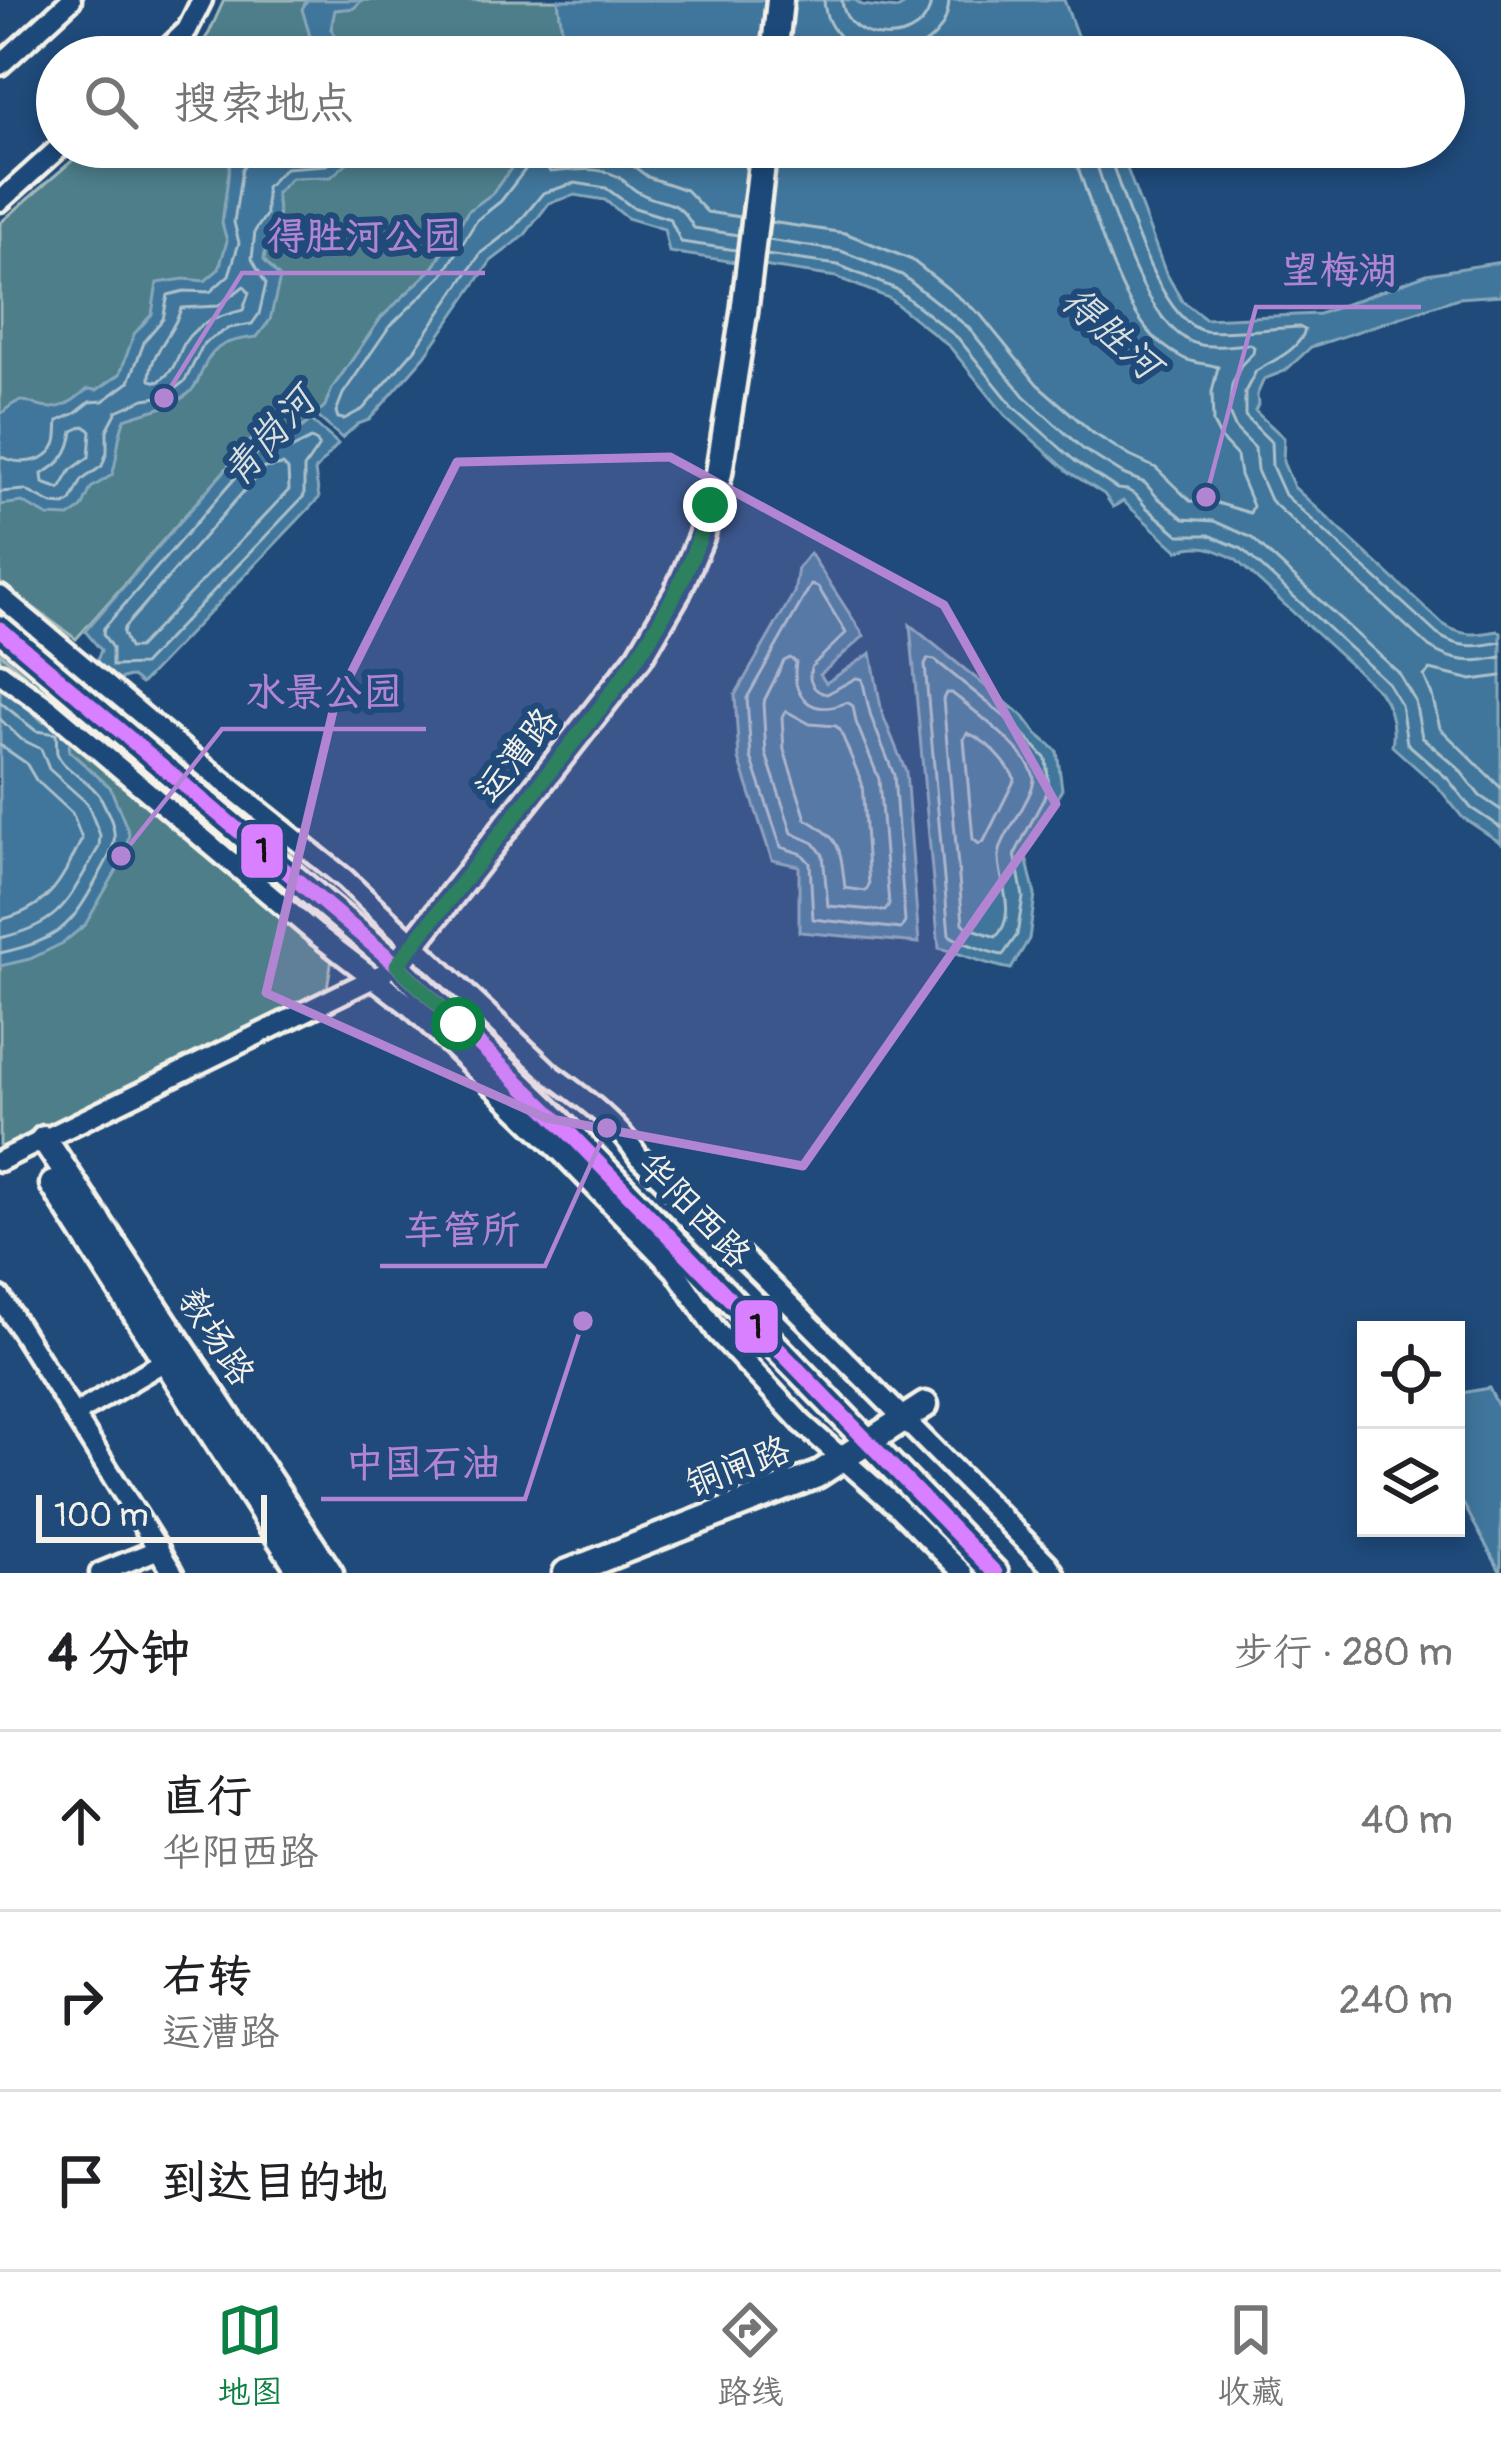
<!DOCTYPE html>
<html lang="zh">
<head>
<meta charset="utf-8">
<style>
  body { margin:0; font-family:Pangolin,"LXGW WenKai TC",sans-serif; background:#f6f6f6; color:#202124 }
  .controls { position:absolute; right:36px; bottom:36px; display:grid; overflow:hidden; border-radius:0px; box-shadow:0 6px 18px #0003 }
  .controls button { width:108px; height:108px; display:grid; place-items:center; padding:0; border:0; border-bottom:3px solid #e0e0e0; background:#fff; color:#202124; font:60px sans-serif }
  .scale { position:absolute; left:36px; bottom:30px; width:231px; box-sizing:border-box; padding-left:12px; border:6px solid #f4f1e8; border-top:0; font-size:33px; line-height:42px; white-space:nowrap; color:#f4f1e8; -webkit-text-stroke:9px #1f4a7a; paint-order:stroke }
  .stop { position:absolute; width:36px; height:36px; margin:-27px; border:9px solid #0b8043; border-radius:50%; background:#fff }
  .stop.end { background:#0b8043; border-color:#fff; box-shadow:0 3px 12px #0008 }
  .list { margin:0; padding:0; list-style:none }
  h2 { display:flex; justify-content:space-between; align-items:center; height:156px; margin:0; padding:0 48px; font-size:51px }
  h2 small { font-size:39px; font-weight:400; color:#757577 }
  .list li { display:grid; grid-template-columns:78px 1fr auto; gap:36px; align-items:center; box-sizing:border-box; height:180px; padding:0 48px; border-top:3px solid #e0e0e0 }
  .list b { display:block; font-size:45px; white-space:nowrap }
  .list p { margin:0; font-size:39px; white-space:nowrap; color:#757577 }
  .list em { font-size:39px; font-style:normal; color:#757577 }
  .icon { flex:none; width:66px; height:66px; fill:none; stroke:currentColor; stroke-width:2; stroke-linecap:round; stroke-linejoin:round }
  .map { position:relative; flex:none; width:1501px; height:1573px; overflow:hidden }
  .search { position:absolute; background:#fff; box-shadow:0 6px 18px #0003; left:36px; right:36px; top:36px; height:132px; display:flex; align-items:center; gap:30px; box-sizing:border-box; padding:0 42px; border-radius:66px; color:#757577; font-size:45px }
  .sheet { height:696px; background:#fff }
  nav { display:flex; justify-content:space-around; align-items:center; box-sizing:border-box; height:168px; border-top:3px solid #e0e0e0; background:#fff; font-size:33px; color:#757577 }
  nav a { display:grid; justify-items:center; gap:6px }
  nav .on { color:#0b8043 }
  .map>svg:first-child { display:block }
  .green { fill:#4e7e8a; stroke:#a1b8b9; stroke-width:3 }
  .water { fill:#3f769c; stroke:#87a7ba; stroke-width:3 }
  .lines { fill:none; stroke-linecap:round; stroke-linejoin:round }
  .shore { stroke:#acc0ca; stroke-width:3 }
  .minor-casing { stroke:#f4f1e8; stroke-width:27 }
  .major-casing { stroke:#f4f1e8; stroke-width:33 }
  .minor { stroke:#1f4a7a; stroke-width:18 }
  .major { stroke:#1f4a7a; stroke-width:24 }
  .bus-1-casing { stroke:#1f4a7a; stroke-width:24 }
  .bus-1 { stroke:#d880ff; stroke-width:15 }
  .route { stroke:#0b8043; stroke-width:15 }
  .marked { fill:#b185d1; fill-opacity:0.2; stroke:#b185d1; stroke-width:9; stroke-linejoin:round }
  .labels { text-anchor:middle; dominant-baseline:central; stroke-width:12; stroke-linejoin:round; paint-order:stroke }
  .street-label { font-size:36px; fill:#f4f1e8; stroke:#1f4a7a }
  .water-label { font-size:39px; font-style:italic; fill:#d9dfdd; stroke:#1f4a7a }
  .leader { fill:none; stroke:#b185d1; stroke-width:4.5 }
  .callout-dot { fill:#b185d1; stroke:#1f4a7a; stroke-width:4.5 }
  .callout-label { font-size:39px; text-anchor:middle; font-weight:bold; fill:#b185d1; stroke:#1f4a7a; stroke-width:12; stroke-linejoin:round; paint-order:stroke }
  .line-badge { stroke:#1f4a7a; stroke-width:4.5 }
  .pale-badge-label { font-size:33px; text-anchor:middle; font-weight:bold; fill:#111 }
</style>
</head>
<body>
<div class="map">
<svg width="1501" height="1573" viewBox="0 0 1501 1573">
  <rect width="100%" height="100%" fill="#1f4a7a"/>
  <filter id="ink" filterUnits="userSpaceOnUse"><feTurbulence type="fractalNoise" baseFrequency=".00833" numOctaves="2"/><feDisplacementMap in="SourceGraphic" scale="24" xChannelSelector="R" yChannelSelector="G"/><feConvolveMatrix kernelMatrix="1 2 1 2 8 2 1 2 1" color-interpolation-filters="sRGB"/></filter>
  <g filter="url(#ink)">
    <g class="green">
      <path d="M224,0H558L563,37L558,57H192L209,33Z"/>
      <path d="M88,147H527L492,194L468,212L434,267L381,318L332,389L325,406L297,433L288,438L272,439L255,436L76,639L0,583V223Z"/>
      <path d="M0,653L159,790L327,922L332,958L327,988L0,1152Z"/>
    </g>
    <g class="water">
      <path d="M307,0H362L354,8L335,10L331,29L349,57H316L302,9Z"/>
      <path d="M558,0H855L862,5L897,9L912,0H1064L1085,57H558L563,37Z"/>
      <path d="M244,147H365L331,177L291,178L276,194L279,219L267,235L264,260L280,278L270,320L257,337C230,340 214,343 203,369C198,380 196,387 188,394C169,409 148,410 125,419C116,437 119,456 112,475L91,488L82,508L69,517L48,516L22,502L0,505V415C28,387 28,410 53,408C67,407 77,397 88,389L97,390L120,374L134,334L152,314L157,283L184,279L205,281L219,269L227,241L222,223L230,163Z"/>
      <path d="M527,147H1119L1165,271L1182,301L1205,319L1319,314L1427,274L1501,262V295L1458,298L1311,347L1285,371L1264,379L1257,395L1258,405L1255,411L1284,438L1283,462L1294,487L1443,624C1462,637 1477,635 1498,631L1501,633V843L1462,817L1439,788L1392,746C1396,725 1391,708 1379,691L1235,559C1216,549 1199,542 1178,551L1123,501L1113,507L1104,494L1069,472L1005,415L950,347L889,298L836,277L669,252L664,229L627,218L605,200L575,195L549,203L524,236L491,261L425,356L369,420L358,424L342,438L316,415L325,406L332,389L381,318L434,267L468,211L492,194Z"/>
      <path d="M311,420L338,444L315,471L319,498L141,684L132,677L122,678L70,735L69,751L110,787L129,833L125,856L85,925L63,943L30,959L0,966V689L13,694L43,722L50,719L98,658L101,650L85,631L255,436C280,441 293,437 311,420Z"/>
      <path d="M810,553L864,636L820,675L826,683L871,653L882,713L906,772L919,943L799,932V866L772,860L739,759L735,695L794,593L798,568Z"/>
      <path d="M910,625L1024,717L1036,733L1057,751L1062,789L1026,857L1035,895L1029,939L1011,969C986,965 964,954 939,948Z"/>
      <path d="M1489,1388L1501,1412V1573L1464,1505L1456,1497V1394Z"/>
    </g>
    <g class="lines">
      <g class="shore">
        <path d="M824,0C827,71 946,74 949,0"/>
        <path d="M842,0C845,48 928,49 931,0"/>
        <path d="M536,147L534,158L501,201L477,220L443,275L389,327L343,394L336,412L338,418L344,419L363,409L416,348L481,253L515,227L543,193L575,183L606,188L632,207L670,219L681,242L736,250"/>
        <path d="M551,147L547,167L550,172C572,170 595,166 617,176C625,180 631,189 640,193C668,208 675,195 694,228L738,235"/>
        <path d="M570,147L624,159L648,177L686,190L707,212L740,217"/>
        <path d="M1093,147L1095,160C1112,208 1146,335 1201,345C1216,348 1234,345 1249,344L1254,347L1253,353L1241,365L1232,385L1229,413L1236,429L1255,448L1257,470L1270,500L1429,647C1453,663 1474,663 1501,657"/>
        <path d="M1108,147L1109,155C1124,196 1159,323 1205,331C1228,334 1274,328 1299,327L1305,330C1298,351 1274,360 1256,371L1245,392V416L1271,442L1272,466L1285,495L1437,634C1458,649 1477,647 1501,642"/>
        <path d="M770,222L845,233L912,260L980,314L1037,384L1093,433L1130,456L1156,468L1190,501L1217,503L1250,513L1253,506L1240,475L1237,456L1222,440L1213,423L1212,392L1218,367C1207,363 1194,364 1183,358C1170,351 1155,340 1146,328C1115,288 1095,214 1077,165L1075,147"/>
        <path d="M768,240L841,251L902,275L968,327L1024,396L1083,449L1123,474L1145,483L1157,497L1184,519L1214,521L1252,538L1398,672L1415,701L1422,737L1458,768L1480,796L1501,810"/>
        <path d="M766,255L838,265L896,289L958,338L1013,406L1075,461L1117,489L1127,490L1136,495L1146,507L1179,535H1209L1242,549L1387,682L1401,705L1407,743L1448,779L1471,808L1501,828"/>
        <path d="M244,286L249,293L243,310C224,315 197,322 185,342C175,360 177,369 158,382L150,380C149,352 174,335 181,308L218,306Z"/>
        <path d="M84,426L91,431L89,457L71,470L60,489L43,483L42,474C61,464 70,453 73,431Z"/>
        <path d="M311,439L317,442L319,446L304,468V496L143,665L112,666V648L103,634L104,628L258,452L291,449Z"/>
        <path d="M0,456C17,465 48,465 56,442C58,435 57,428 58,421L76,413L90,402L103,401L129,382L145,340L163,319L168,295L184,291L210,292L229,275L239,243L234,222L242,169L251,157L252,147"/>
        <path d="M283,465L288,470L289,490L138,648H129L123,633L124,628L264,468Z"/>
        <path d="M0,492L25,490L52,504L65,505L71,501L82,480L102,466L107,452V430L117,411L144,399L165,396L185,381L204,343L229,328L252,324L259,314L266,284L252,259L255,231L266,215V187L285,168L326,165L347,147"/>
        <path d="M811,585L818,587L846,633L812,666C806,679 813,692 827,694L856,678L862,679L871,717L894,775L905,922L901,929L813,919L810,863L802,854L781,847L751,757L747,698Z"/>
        <path d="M790,658L796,662C790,698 813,718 847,702L853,706L856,722L879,779L889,905L885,911L828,906L823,855L814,843L792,833L766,754L763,703L784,661Z"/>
        <path d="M928,659L935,660L1015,725L1046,759L1049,788L1015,854L1023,897L1017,935L1003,955C993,954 957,941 949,935L925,665Z"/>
        <path d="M1501,676L1472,680L1430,670L1424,676L1432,695L1440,728L1501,788"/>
        <path d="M946,693H952C972,709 1034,755 1034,780C1033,791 1024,804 1019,814C1012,826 1000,842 999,857C999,883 1018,914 996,937L967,927L963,923L943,699Z"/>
        <path d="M0,702L36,731L56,734C57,740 56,747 57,753C64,772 93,781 102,800C121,838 117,842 98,877C71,928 57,940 0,953"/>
        <path d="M786,711L810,724L836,726L840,730L862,783L869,885L866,891L845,888C840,849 843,840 806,819L784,750L782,717Z"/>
        <path d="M0,719L21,739L41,749L49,769L87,803L100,835L99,847C68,899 65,923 0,938"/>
        <path d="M967,733C986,739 1006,762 1015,779L984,841L979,844L973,839L964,739Z"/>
        <path d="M0,745L26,763L36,780L72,813L82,839C61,881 50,908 0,920"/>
      </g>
      <defs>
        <g id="minor">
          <path d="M159,57L187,30L202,0"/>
          <path d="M0,65L71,0"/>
          <path d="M0,201L60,147"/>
          <path d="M0,596L179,746L345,879L552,1075C585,1099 618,1123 639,1157L762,1276L1048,1564L1054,1573"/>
          <path d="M0,673L51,710L316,934L410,1006L563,1154L675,1270L717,1332L802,1423L896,1506L963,1573"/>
          <path d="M0,1161L384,973"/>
          <path d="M0,1297L173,1573"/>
          <path d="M74,1415L173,1356"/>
          <path d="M100,1573L159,1549"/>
        </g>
        <g id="major">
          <path d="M774,57L780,0"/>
          <path d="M0,629L397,965L548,1111L995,1573"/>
          <path d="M397,965L640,656L677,593L701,537L719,473L744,313L764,147"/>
          <path d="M44,1139L330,1573"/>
          <path d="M53,1184L302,1573"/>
          <path d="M566,1573L817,1475L925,1405"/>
        </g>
      </defs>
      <use href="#minor" class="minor-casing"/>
      <use href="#major" class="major-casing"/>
      <use href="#minor" class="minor"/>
      <use href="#major" class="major"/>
      <defs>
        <path id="bus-1" d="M0,629L397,965L548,1111L995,1573"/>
      </defs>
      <use href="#bus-1" class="bus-1-casing"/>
      <use href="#bus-1" class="bus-1"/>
    </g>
  </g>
  <g class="lines" filter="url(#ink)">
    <path class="route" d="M458,1024L397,965C445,905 492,845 539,785C611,694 678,619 710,505"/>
  </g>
  <path class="marked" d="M670,457L944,605L1056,804L803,1166L546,1118L266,993L334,707L457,462Z"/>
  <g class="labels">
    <g class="street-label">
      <text transform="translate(517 755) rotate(-52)">运漕路</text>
      <text transform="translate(694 1210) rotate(46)">华阳西路</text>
      <text transform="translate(216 1337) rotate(57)">教场路</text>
      <text transform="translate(738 1467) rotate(-21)">铜闸路</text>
    </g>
    <g class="water-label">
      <text transform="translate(1111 333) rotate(42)">得胜河</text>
      <text transform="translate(269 437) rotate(-48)">青岗河</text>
    </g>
  </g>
  <path class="leader" d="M164 398L242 273H485M1206 497L1256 307H1421M121 856L222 729H426M607 1128L545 1266H380M583 1321L525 1499H321"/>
  <g class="callout-dot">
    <circle cx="164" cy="398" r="12"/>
    <circle cx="1206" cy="497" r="12"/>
    <circle cx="121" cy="856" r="12"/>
    <circle cx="607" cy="1128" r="12"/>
    <circle cx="583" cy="1321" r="12"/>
  </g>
  <g class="callout-label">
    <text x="364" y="249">得胜河公园</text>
    <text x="1339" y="283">望梅湖</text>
    <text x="324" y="705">水景公园</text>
    <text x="462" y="1243">车管所</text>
    <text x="423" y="1476">中国石油</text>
  </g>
  <g class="line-badge">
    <rect x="239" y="822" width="46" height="58" rx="12" fill="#d880ff"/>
    <rect x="733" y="1298" width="47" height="57" rx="12" fill="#d880ff"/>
  </g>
  <g class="pale-badge-label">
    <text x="262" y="862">1</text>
    <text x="756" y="1338">1</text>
  </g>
</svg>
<div class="controls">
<button><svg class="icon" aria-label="locate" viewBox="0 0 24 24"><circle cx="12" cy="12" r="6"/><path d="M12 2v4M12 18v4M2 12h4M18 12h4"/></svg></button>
<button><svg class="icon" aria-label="layers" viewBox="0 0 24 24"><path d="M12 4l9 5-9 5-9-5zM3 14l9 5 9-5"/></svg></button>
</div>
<div class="scale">100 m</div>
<div class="stop" style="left:458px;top:1024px"></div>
<div class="stop end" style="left:710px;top:505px"></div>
<div class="search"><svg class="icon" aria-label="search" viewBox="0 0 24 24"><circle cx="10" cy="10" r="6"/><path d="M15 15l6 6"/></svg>搜索地点</div>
</div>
<section class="sheet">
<h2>4 分钟<small>步行 · 280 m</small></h2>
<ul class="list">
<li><svg class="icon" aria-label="ahead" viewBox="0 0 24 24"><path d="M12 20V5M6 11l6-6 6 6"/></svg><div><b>直行</b><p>华阳西路</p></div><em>40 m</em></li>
<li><svg class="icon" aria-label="right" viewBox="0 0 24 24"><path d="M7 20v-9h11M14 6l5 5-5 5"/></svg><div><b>右转</b><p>运漕路</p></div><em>240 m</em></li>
<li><svg class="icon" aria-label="arrive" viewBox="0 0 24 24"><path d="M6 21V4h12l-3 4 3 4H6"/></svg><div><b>到达目的地</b></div></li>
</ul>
</section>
<nav>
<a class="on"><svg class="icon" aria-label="map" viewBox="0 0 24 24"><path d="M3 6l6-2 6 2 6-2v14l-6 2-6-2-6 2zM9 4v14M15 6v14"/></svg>地图</a>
<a><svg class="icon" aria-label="directions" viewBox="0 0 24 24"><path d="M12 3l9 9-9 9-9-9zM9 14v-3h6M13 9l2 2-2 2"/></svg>路线</a>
<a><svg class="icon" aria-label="saved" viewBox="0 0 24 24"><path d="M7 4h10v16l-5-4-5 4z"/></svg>收藏</a>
</nav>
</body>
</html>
